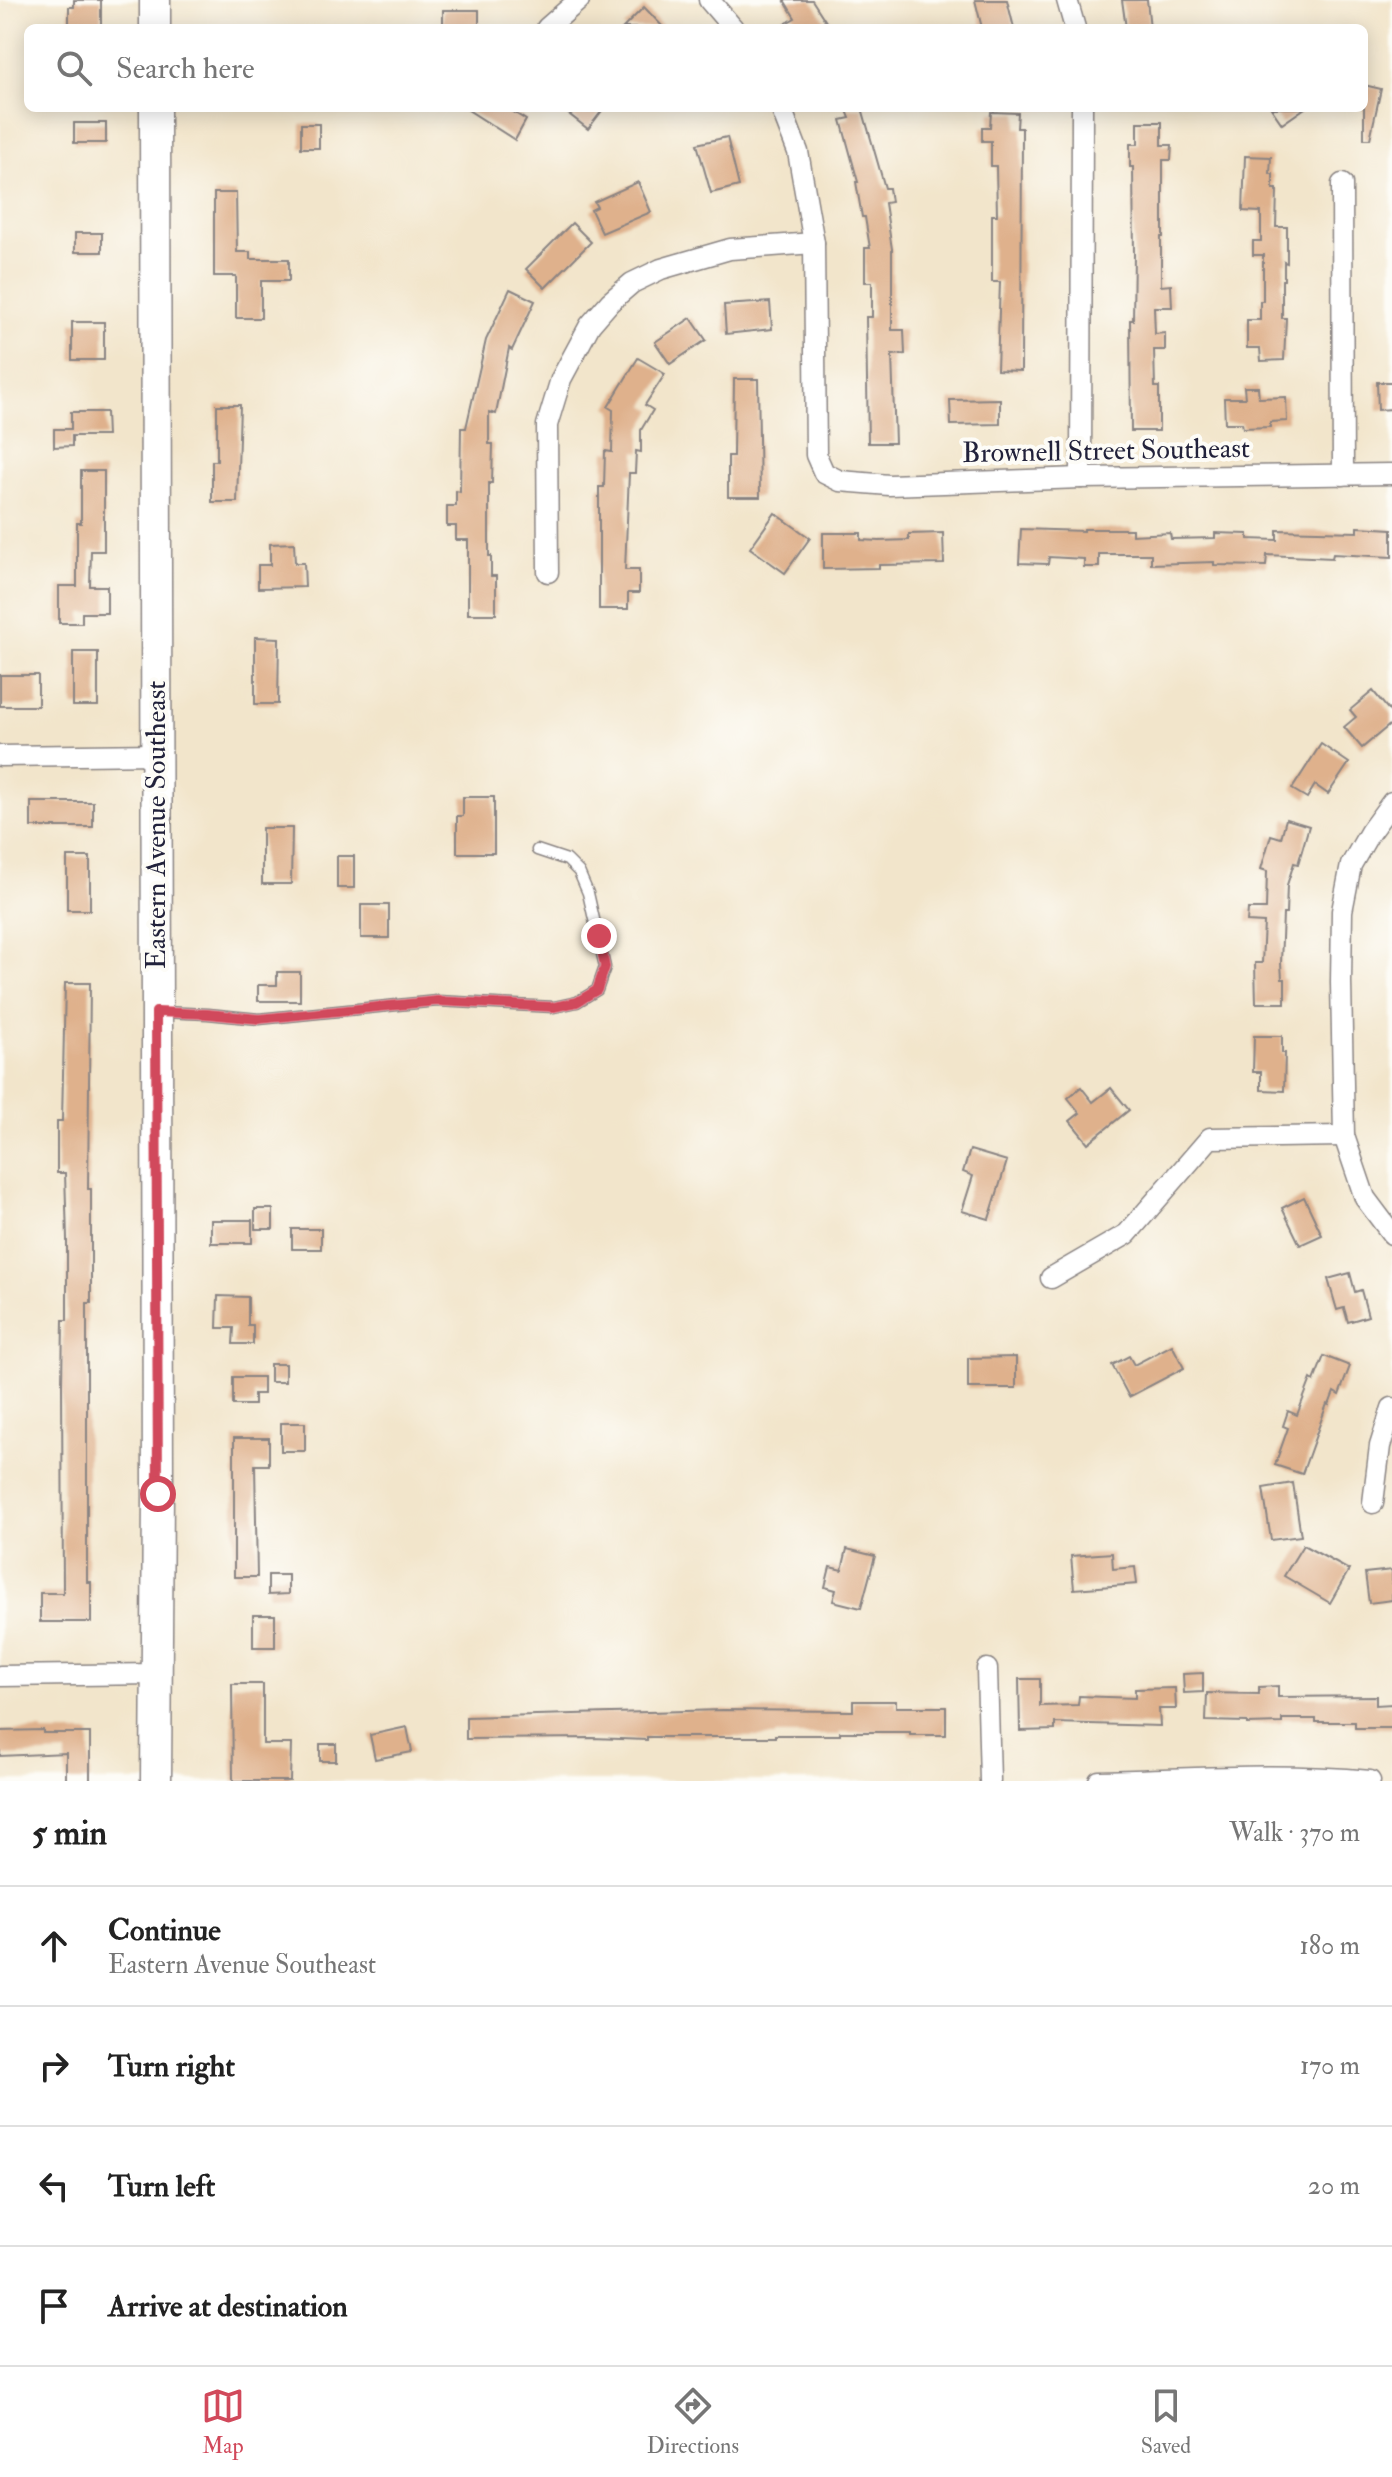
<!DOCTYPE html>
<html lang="en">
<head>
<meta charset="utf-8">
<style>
  body { margin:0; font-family:"IM FELL Double Pica",serif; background:#f6f6f6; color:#222 }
  .stop { position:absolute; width:24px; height:24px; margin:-18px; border:6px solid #d1495b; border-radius:50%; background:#fff }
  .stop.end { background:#d1495b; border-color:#fff; box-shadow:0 2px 8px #0008 }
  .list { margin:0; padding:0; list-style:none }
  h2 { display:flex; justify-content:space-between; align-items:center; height:104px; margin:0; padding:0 32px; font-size:34px }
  h2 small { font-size:26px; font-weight:400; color:#767676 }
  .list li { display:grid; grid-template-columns:52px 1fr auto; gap:24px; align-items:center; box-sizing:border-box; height:120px; padding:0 32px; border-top:2px solid #e0e0e0 }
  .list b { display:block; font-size:30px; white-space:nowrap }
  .list p { margin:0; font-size:26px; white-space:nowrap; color:#767676 }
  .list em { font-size:26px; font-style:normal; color:#767676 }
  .icon { flex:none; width:44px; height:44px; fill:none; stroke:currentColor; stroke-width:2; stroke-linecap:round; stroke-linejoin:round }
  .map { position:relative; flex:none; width:1392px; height:1781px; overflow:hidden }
  .search { position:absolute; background:#fff; box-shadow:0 4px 20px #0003; left:24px; right:24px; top:24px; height:88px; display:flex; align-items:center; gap:20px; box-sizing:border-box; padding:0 28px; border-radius:12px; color:#767676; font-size:30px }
  .sheet { height:584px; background:#fff }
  nav { display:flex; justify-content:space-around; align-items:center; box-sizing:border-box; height:112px; border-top:2px solid #e0e0e0; background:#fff; font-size:22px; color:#767676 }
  nav a { display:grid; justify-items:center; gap:4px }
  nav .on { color:#d1495b }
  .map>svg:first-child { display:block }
  .building { fill:#dfb18c }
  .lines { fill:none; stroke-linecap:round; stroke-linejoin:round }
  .lane-casing { stroke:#8a8483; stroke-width:13 }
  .street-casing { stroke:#8a8483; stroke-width:23 }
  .secondary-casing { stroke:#8a8483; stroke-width:33 }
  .lane { stroke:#fff; stroke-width:10 }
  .street { stroke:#fff; stroke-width:20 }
  .secondary { stroke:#fff; stroke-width:30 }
  .route { stroke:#d1495b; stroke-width:10 }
  .labels { text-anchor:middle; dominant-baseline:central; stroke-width:8; stroke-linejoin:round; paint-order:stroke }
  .street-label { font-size:28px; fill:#22223b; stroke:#fdfcf7 }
</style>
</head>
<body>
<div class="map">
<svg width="1392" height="1781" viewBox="0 0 1392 1781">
  <rect width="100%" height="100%" fill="#fdfcf7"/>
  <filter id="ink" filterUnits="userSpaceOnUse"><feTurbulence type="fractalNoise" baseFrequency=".0125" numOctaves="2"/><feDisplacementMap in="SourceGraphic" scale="16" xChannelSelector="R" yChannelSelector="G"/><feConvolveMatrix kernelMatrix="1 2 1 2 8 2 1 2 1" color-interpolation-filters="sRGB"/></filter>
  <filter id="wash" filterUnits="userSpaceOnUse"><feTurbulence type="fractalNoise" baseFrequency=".006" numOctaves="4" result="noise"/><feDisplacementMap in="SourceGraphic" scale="32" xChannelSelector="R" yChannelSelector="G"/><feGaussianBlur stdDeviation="1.8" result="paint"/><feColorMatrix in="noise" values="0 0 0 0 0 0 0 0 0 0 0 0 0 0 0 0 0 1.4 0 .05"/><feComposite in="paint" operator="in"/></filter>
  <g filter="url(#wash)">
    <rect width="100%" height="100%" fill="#f2e5cb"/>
    <g id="blocks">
      <g class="building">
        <path d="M74,0H101V27L69,28V7H74Z"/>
        <path d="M784,0H812L830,28H778L795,18Z"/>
        <path d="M975,0H1007L1014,28H982Z"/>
        <path d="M1122,0H1147L1150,28H1126Z"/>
        <path d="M644,7L664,28H623Z"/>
        <rect x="443" y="10" width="36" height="18"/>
        <path d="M1364,85L1381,89L1370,139H1364Z"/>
        <path d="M465,108H507L526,120L515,140Z"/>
        <path d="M561,108H604L588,129Z"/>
        <path d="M846,108H862L885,188H889L891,202L885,203L892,249V330H904L905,354L892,355L895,443H868L866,317H872V282H865V248H870L865,217H862L856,182H858L841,120L850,118Z"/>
        <path d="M1271,108H1305L1282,124Z"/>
        <path d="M991,112L1018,113L1017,128H1022L1021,371L997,370L1000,282H992V215H997L996,166H991V141H982V127H990Z"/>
        <path d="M1138,122H1162V145H1172L1171,160H1163V237H1161V286L1171,285L1172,307H1154L1155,334L1165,333V350H1154L1155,387H1159V431H1131L1130,320H1133L1134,255L1133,167H1130V144H1138Z"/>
        <rect x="74" y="123" width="32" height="20"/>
        <rect x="301" y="124" width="18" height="24"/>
        <path d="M727,137L739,186L711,193L697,144Z"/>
        <path d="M1245,156L1271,157L1270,174H1273V189H1277L1276,227H1287V263L1284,262V280H1282V318H1286L1284,360L1261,361L1260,348H1247V320H1260V301H1263V255H1253V241H1261V212L1243,211Z"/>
        <path d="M638,182L651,212L602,233L591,210L597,207L594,202Z"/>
        <path d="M214,193H236L237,252H250V259H289V281H261V318H236V276H214Z"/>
        <path d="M572,223L591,242L545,288L526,269Z"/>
        <rect x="75" y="233" width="27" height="19"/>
        <path d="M510,289L535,301L512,350L509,348L496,414L489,412V444H493L492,483H489V556H491V576H496V614H468V540H456V526H447V506H456V491L460,492L461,428H466L486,340Z"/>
        <path d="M770,302L772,329L726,334L724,305Z"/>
        <path d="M691,318L706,340L670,364L655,342Z"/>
        <rect x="72" y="322" width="32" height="38"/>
        <path d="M638,358L665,374L645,405L653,410L641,430V452L636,451L635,473H629L625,570H639V593H628V609H599V487H604L605,451L612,452L613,410L608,407Z"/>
        <path d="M734,379H758L760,497H728V456H733Z"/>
        <path d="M1377,382H1392V409L1378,410Z"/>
        <path d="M1244,387H1258L1259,398L1286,397L1287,421L1270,422V427L1243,428L1242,423H1225L1224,398H1245Z"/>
        <path d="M1000,399V424L951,425L950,400Z"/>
        <path d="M217,405H240L237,502H212V461H217Z"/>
        <path d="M71,412H106L107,436H72V446L54,447V429H71Z"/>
        <path d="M81,471H104V551H91L90,586H107V613H82V623H59V586H77V523H81Z"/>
        <path d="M775,513L810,538L785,573L750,548Z"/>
        <path d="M1358,527L1392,529V557L1333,554L1332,558L1267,555L1266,566L1214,565V562L1151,564V554H1099V567H1084V559L1049,557L1048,564L1019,563L1021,529L1084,531V529H1132V535L1170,533L1171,539L1215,538V533L1248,534V539L1277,540V530L1358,532Z"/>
        <path d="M823,533H861V540L879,541L909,540V534L943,533L944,564L879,565V568L823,569Z"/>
        <path d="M294,543L295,563H304L305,587L258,588V565H270V544Z"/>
        <path d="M255,637L279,638L278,704H255Z"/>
        <rect x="73" y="652" width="25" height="54"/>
        <rect x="0" y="675" width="38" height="31"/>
        <path d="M1373,691L1392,714V723L1362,748L1344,727L1356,717L1350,710Z"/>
        <path d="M1321,744L1349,763L1328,794L1315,785L1307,798L1292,789Z"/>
        <path d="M463,797H494V853H457V816H463Z"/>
        <rect x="31" y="802" width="62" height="25"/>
        <path d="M1286,819L1309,826L1298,864L1294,863L1287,885L1286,914H1283L1281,963L1282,979H1285V1003H1256L1255,963H1262L1264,923L1247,922L1248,909H1266L1267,871L1261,869L1271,835L1281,838Z"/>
        <path d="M262,828H292L291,884H262Z"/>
        <rect x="337" y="856" width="17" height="32"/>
        <rect x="67" y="857" width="23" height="53"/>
        <rect x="361" y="905" width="28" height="33"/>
        <path d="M277,972H300V1001H258V985H277Z"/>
        <path d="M65,983H90L88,1189H91V1303H87V1582H91V1622H40V1593H63L62,1384L63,1320H67V1239L65,1173H57V1121H62Z"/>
        <path d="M1254,1036H1282V1053H1285L1284,1091L1261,1090V1072H1253Z"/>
        <path d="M1081,1087L1093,1102L1111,1088L1129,1110L1088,1143L1070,1121L1080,1113L1068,1098Z"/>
        <path d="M970,1150L1007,1161L989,1219L962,1211L973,1176L963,1172Z"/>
        <path d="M1304,1197L1322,1235L1300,1245L1282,1208Z"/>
        <rect x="255" y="1209" width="18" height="20"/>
        <rect x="211" y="1220" width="41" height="23"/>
        <rect x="292" y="1229" width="29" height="20"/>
        <path d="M1350,1273L1355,1292L1361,1290L1368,1316L1348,1322L1344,1308L1337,1310L1328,1279Z"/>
        <path d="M218,1296L248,1297V1325H253V1344H233L234,1328H217Z"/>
        <path d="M1172,1345L1184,1368L1129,1397L1112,1365L1129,1356L1134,1365Z"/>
        <path d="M1324,1356L1350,1366L1339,1395L1334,1392L1329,1405L1327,1404L1302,1474L1275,1465L1288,1428L1283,1426L1288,1411L1297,1415L1311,1379L1314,1381Z"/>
        <path d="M1016,1357V1388H968V1358Z"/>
        <rect x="270" y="1364" width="15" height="18"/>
        <path d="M233,1377H263V1394H254V1405H233Z"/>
        <rect x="281" y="1423" width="24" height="28"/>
        <path d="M234,1438H269V1465H255L257,1577H234Z"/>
        <path d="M1293,1483L1301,1536L1271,1540L1263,1488Z"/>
        <path d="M1303,1545L1349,1570L1330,1603L1284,1576Z"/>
        <path d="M847,1549L875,1556L861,1608L833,1601L836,1590L825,1587L830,1567L842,1570Z"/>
        <path d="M1112,1553L1113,1569L1135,1567L1137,1584L1074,1589L1071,1556Z"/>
        <path d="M1392,1570V1600L1369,1603L1365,1573Z"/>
        <path d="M268,1575H288V1594L268,1595Z"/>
        <rect x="253" y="1615" width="22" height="32"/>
        <path d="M1203,1673V1692L1184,1693L1183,1674Z"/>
        <path d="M1019,1679H1040V1706L1078,1705L1079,1696L1135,1698V1689L1175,1688L1176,1709H1159L1160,1726L1055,1723V1730L1020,1731Z"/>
        <path d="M232,1684H263V1744H291L290,1781H233Z"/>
        <path d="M1278,1686V1697L1376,1696V1705L1392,1704V1728H1355V1722H1316V1719H1282V1723L1247,1724V1722L1206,1721L1207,1693L1259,1694V1687Z"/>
        <path d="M853,1701H896V1707H946V1735H910V1732H840V1735H775V1737H647V1740L592,1738L466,1739V1717L723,1710L853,1711Z"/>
        <path d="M407,1727L412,1752L375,1759L370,1735Z"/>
        <path d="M43,1730V1733H90V1781H66V1753L0,1756V1731Z"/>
        <rect x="320" y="1744" width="16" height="17"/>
      </g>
    </g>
  </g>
  <g filter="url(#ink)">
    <use href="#blocks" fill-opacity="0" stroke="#8a8483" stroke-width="2"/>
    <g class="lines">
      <defs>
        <path id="lane" d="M162,1012L208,1014L259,1019L437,1001L554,1007L577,1002L597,990L605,967L588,893L579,872L567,860L537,850"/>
        <g id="street">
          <path d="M709,0L733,28"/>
          <path d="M1067,0L1075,28"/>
          <path d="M547,28L579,0"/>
          <path d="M781,108L798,152L814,243L816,455L824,473L840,481L889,485L1081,478L1392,474"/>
          <path d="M1342,184L1343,475"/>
          <path d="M1081,478L1082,108"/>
          <path d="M548,572L547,425L561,379L590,325L610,302L632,283L661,269L730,249L814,243"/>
          <path d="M0,756L158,754"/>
          <path d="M1392,802L1370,832L1351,865L1342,911L1341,982L1344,1136L1365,1198L1392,1234"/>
          <path d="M1051,1278L1127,1234L1210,1138L1344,1136"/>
          <path d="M1373,1503L1380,1446L1392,1408"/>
          <path d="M987,1669L990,1781"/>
          <path d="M0,1676L156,1674"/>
          <path d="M1099,1781C1189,1779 1280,1772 1370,1781"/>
        </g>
        <g id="secondary">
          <path d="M155,28V0"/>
          <path d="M155,108L158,1494L156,1781"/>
        </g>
      </defs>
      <use href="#lane" class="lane-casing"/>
      <use href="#street" class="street-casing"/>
      <use href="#secondary" class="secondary-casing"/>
      <use href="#lane" class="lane"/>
      <use href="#street" class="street"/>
      <use href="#secondary" class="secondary"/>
    </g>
  </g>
  <g class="lines" filter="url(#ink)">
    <path class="route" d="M158,1494L156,1012L208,1014L259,1019L437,1001L554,1007L577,1002L597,990L605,967L599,936"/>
  </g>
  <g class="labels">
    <g class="street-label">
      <text transform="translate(1106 451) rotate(-1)">Brownell Street Southeast</text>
      <text transform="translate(156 825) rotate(-90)">Eastern Avenue Southeast</text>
    </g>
  </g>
</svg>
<div class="stop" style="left:158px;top:1494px"></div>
<div class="stop end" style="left:599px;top:936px"></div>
<div class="search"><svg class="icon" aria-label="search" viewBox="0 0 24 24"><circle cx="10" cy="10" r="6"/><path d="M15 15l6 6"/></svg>Search here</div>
</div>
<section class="sheet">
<h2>5 min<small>Walk · 370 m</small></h2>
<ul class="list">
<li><svg class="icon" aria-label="ahead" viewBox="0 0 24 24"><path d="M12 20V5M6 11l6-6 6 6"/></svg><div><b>Continue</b><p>Eastern Avenue Southeast</p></div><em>180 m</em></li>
<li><svg class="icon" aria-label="right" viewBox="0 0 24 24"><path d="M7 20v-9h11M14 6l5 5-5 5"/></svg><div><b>Turn right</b></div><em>170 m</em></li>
<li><svg class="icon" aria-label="left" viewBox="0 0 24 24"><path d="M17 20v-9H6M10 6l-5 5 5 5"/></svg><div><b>Turn left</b></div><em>20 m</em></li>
<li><svg class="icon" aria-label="arrive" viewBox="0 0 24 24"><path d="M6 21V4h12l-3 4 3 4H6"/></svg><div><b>Arrive at destination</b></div></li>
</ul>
</section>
<nav>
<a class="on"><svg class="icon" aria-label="map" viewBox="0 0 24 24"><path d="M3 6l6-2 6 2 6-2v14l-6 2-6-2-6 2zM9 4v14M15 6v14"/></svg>Map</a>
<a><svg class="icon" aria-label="directions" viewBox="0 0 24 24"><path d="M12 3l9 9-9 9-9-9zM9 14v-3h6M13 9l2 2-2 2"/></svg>Directions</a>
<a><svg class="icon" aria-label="saved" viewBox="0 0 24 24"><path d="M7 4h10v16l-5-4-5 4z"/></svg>Saved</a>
</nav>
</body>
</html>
